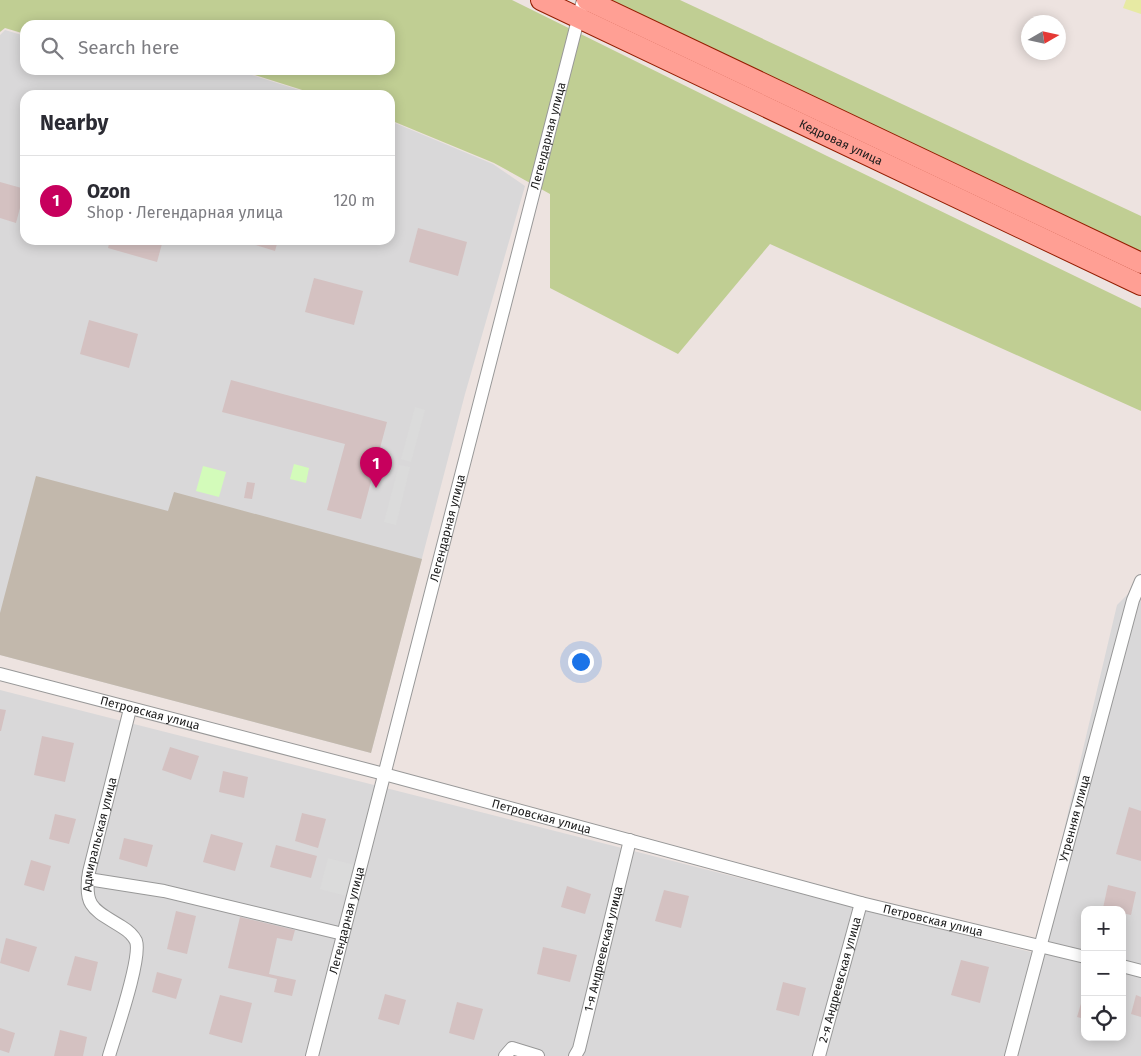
<!DOCTYPE html>
<html lang="en">
<head>
<meta charset="utf-8">
<style>
  body { margin:0; font-family:"Fira Sans",sans-serif; background:#f7f7f7; color:#2b2b33 }
  .controls { position:absolute; right:15px; bottom:15px; display:grid; overflow:hidden; border-radius:10px; box-shadow:0 2px 12px #0003 }
  .controls button { width:45px; height:45px; display:grid; place-items:center; padding:0; border:0; border-bottom:1px solid #e1e1e2; background:#fff; color:#2b2b33; font:25px sans-serif }
  .compass { position:absolute; left:1021px; top:15px; width:45px; height:45px; border-radius:50%; background:#fff; box-shadow:0 2px 12px #0003; rotate:81deg }
  .you { position:absolute; left:580px; top:661px; width:18px; height:18px; margin:-12px; border:4px solid #fff; border-radius:50%; background:#1a73e8; box-shadow:0 0 0 8px #1a73e833 }
  .badge { display:grid; place-items:center; width:32px; height:32px; border-radius:50%; background:#c7005d; color:#fff; font-size:16px; font-weight:700 }
  .pin { position:absolute; translate:-50% -41px; filter:drop-shadow(0 1px 2px #0008) }
  .pin::after { content:''; position:absolute; top:26px; width:18px; height:15px; background:inherit; clip-path:polygon(0 0,100% 0,50% 100%) }
  .list { margin:0; padding:0; list-style:none }
  h2 { display:flex; justify-content:space-between; align-items:center; height:65px; margin:0; padding:0 20px; font-size:21px }
  h2 small { font-size:16px; font-weight:400; color:#7c7c81 }
  .list li { display:grid; grid-template-columns:32px 1fr auto; gap:15px; align-items:center; box-sizing:border-box; height:90px; padding:0 20px; border-top:1px solid #e1e1e2 }
  .list b { display:block; font-size:19px; white-space:nowrap }
  .list p { margin:0; font-size:16px; white-space:nowrap; color:#7c7c81 }
  .list em { font-size:16px; font-style:normal; color:#7c7c81 }
  .icon { flex:none; width:28px; height:28px; fill:none; stroke:currentColor; stroke-width:2; stroke-linecap:round; stroke-linejoin:round }
  .map { position:relative; flex:none; width:1141px; height:1056px; overflow:hidden }
  .search { position:absolute; background:#fff; box-shadow:0 2px 12px #0003; left:20px; top:20px; width:375px; height:55px; display:flex; align-items:center; gap:12px; box-sizing:border-box; padding:0 18px; border-radius:15px; color:#7c7c81; font-size:19px }
  .panel { position:absolute; background:#fff; box-shadow:0 2px 12px #0003; left:20px; top:90px; width:375px; height:155px; border-radius:15px }
  .map>svg:first-child { display:block }
  .residential { fill:#d9d8d9; fill-rule:evenodd }
  .construction { fill:#c2b8ac }
  .grass { fill:#e7eaa3 }
  .forest { fill:#c0ce93 }
  .park { fill:#d3fbba }
  .parking { fill:#dbdbdb }
  .building { fill:#d4c1c1 }
  .lines { fill:none; stroke-linecap:round; stroke-linejoin:round }
  .street-casing { stroke:#989898; stroke-width:14 }
  .primary-casing { stroke:#931d00; stroke-width:22 }
  .street { stroke:#fff; stroke-width:12 }
  .primary { stroke:#ff9f94; stroke-width:20 }
  .labels { text-anchor:middle; dominant-baseline:central; stroke-width:5; stroke-linejoin:round; paint-order:stroke }
  .street-label { font-size:12px; fill:#1b1b1b; stroke:#fff }
</style>
</head>
<body>
<div class="map">
<svg width="1141" height="1056" viewBox="0 0 1141 1056">
  <rect width="100%" height="100%" fill="#ede3e0"/>
  <g class="residential">
    <path d="M5,30L25,36V70H236L315,95H25V240H390V121L493,164L525,186L465,394L371,753L0,655V35Z"/>
    <path d="M1141,581V1056H0V690L1035,953L1117,605ZM1085,910H1122V1037H1085Z"/>
  </g>
  <path class="construction" d="M36,476L168,511L174,492L422,559L371,753L0,655V613Z"/>
  <path class="grass" d="M1126,0H1141V14L1123,8Z"/>
  <g class="forest">
    <path d="M0,0H512L827,156L1141,308V411L770,244L678,354L550,288V194L494,163L390,120V95H318L239,70H390V25H25V34L5,28L0,32Z"/>
    <path d="M596,0H680L1141,216V259Z"/>
  </g>
  <g class="park">
    <path d="M294,464L309,468L306,483L290,479Z"/>
    <path d="M203,466L226,472L219,497L196,491Z"/>
  </g>
  <g class="parking">
    <path d="M415,407L425,410L411,462L401,459Z"/>
    <path d="M399,465L410,467L396,525L384,522Z"/>
    <path d="M328,858L354,865L346,896L320,889Z"/>
  </g>
  <g class="building">
    <path d="M0,182L25,189L16,223L0,218Z"/>
    <path d="M418,228L467,242L458,276L409,262Z"/>
    <path d="M110,240H163L157,262L108,248Z"/>
    <path d="M239,240H278L275,251Z"/>
    <path d="M314,278L363,291L354,325L305,312Z"/>
    <path d="M89,320L138,334L129,368L80,354Z"/>
    <path d="M231,380L387,422L361,519L327,510L345,444L222,412Z"/>
    <path d="M247,482L255,483L252,499L244,498Z"/>
    <path d="M0,709L6,710L1,731H0Z"/>
    <path d="M42,736L74,743L65,782L34,775Z"/>
    <path d="M170,747L199,756L191,780L162,770Z"/>
    <path d="M223,771L248,777L244,798L219,792Z"/>
    <path d="M1129,807L1141,811V861L1116,854Z"/>
    <path d="M302,813L326,819L318,848L295,841Z"/>
    <path d="M55,814L76,819L69,844L49,839Z"/>
    <path d="M211,834L243,843L235,871L203,862Z"/>
    <path d="M124,838L153,845L147,867L119,859Z"/>
    <path d="M276,845L317,856L311,878L270,867Z"/>
    <path d="M31,860L51,866L44,891L24,885Z"/>
    <path d="M1108,885L1136,892L1131,915L1122,913V910L1103,908Z"/>
    <path d="M567,886L591,894L585,914L561,907Z"/>
    <path d="M664,890L689,896L681,928L655,921Z"/>
    <path d="M176,911L196,916L187,954L167,949Z"/>
    <path d="M240,917L295,930L292,941L277,938L269,974L296,980L292,996L274,992L277,979L228,968Z"/>
    <path d="M6,938L37,947L29,972L0,963Z"/>
    <path d="M543,947L577,955L570,982L537,974Z"/>
    <path d="M75,956L98,962L91,991L67,985Z"/>
    <path d="M961,960L989,967L980,1003L951,995Z"/>
    <path d="M157,972L182,979L176,999L152,992Z"/>
    <path d="M783,982L806,988L799,1016L776,1010Z"/>
    <path d="M1085,990V1019L1077,1017Z"/>
    <path d="M385,994L406,1000L399,1025L378,1019Z"/>
    <path d="M220,995L252,1003L242,1043L209,1034Z"/>
    <path d="M1136,995L1141,997V1017L1131,1014Z"/>
    <path d="M457,1002L483,1009L474,1040L449,1033Z"/>
    <path d="M0,1028L15,1033L9,1053L0,1050Z"/>
    <path d="M60,1030L87,1037L83,1056H54Z"/>
  </g>
  <g class="lines">
    <defs>
      <g id="street">
        <path id="s1" d="M0,674L384,774L861,903L1085,957"/>
        <path d="M88,879L164,891L343,934"/>
        <path d="M1122,966L1141,971"/>
        <path id="s2" d="M109,1056C115,1035 142,958 136,941C133,935 127,930 122,927C95,910 83,908 89,872L130,709"/>
        <path id="s3" d="M312,1056L583,0"/>
        <path d="M505,1056L512,1048L538,1056"/>
        <path id="s4" d="M575,1056L579,1049L630,840"/>
        <path id="s5" d="M819,1056L861,903"/>
        <path id="s6" d="M1011,1056L1133,600L1141,581"/>
      </g>
      <g id="primary">
        <path id="s7" d="M541,0L1141,285"/>
        <path d="M587,0L1141,263"/>
      </g>
    </defs>
    <use href="#street" class="street-casing"/>
    <use href="#primary" class="primary-casing"/>
    <use href="#street" class="street"/>
    <use href="#primary" class="primary"/>
  </g>
  <g class="labels">
    <g class="street-label">
      <text stroke="none"><textPath href="#s3" startOffset="950">Легендарная улица</textPath></text>
      <text stroke="none"><textPath href="#s7" startOffset="332">Кедровая улица</textPath></text>
      <text stroke="none"><textPath href="#s3" startOffset="545">Легендарная улица</textPath></text>
      <text stroke="none"><textPath href="#s1" startOffset="155">Петровская улица</textPath></text>
      <text stroke="none"><textPath href="#s1" startOffset="560">Петровская улица</textPath></text>
      <text stroke="none"><textPath href="#s6" startOffset="246">Утренняя улица</textPath></text>
      <text stroke="none"><textPath href="#s2" startOffset="249">Адмиральская улица</textPath></text>
      <text stroke="none"><textPath href="#s3" startOffset="140">Легендарная улица</textPath></text>
      <text stroke="none"><textPath href="#s1" startOffset="965">Петровская улица</textPath></text>
      <text stroke="none"><textPath href="#s4" startOffset="111">1-я Андреевская улица</textPath></text>
      <text stroke="none"><textPath href="#s5" startOffset="79">2-я Андреевская улица</textPath></text>
    </g>
  </g>
</svg>
<div class="controls">
<button>+</button>
<button>−</button>
<button><svg class="icon" aria-label="locate" viewBox="0 0 24 24"><circle cx="12" cy="12" r="6"/><path d="M12 2v4M12 18v4M2 12h4M18 12h4"/></svg></button>
</div>
<svg class="compass" viewBox="-18 -18 36 36"><path d="M0-13l5 13h-10z" fill="#e53935"/><path d="M0 13l5-13h-10z" fill="#7c7c81"/></svg>
<div class="you"></div>
<div class="pin badge" style="left:376px;top:488px">1</div>
<div class="search"><svg class="icon" aria-label="search" viewBox="0 0 24 24"><circle cx="10" cy="10" r="6"/><path d="M15 15l6 6"/></svg>Search here</div>
<section class="panel">
<h2>Nearby<small></small></h2>
<ul class="list">
<li><span class="badge">1</span><div><b>Ozon</b><p>Shop · Легендарная улица</p></div><em>120 m</em></li>
</ul>
</section>
</div>
</body>
</html>
